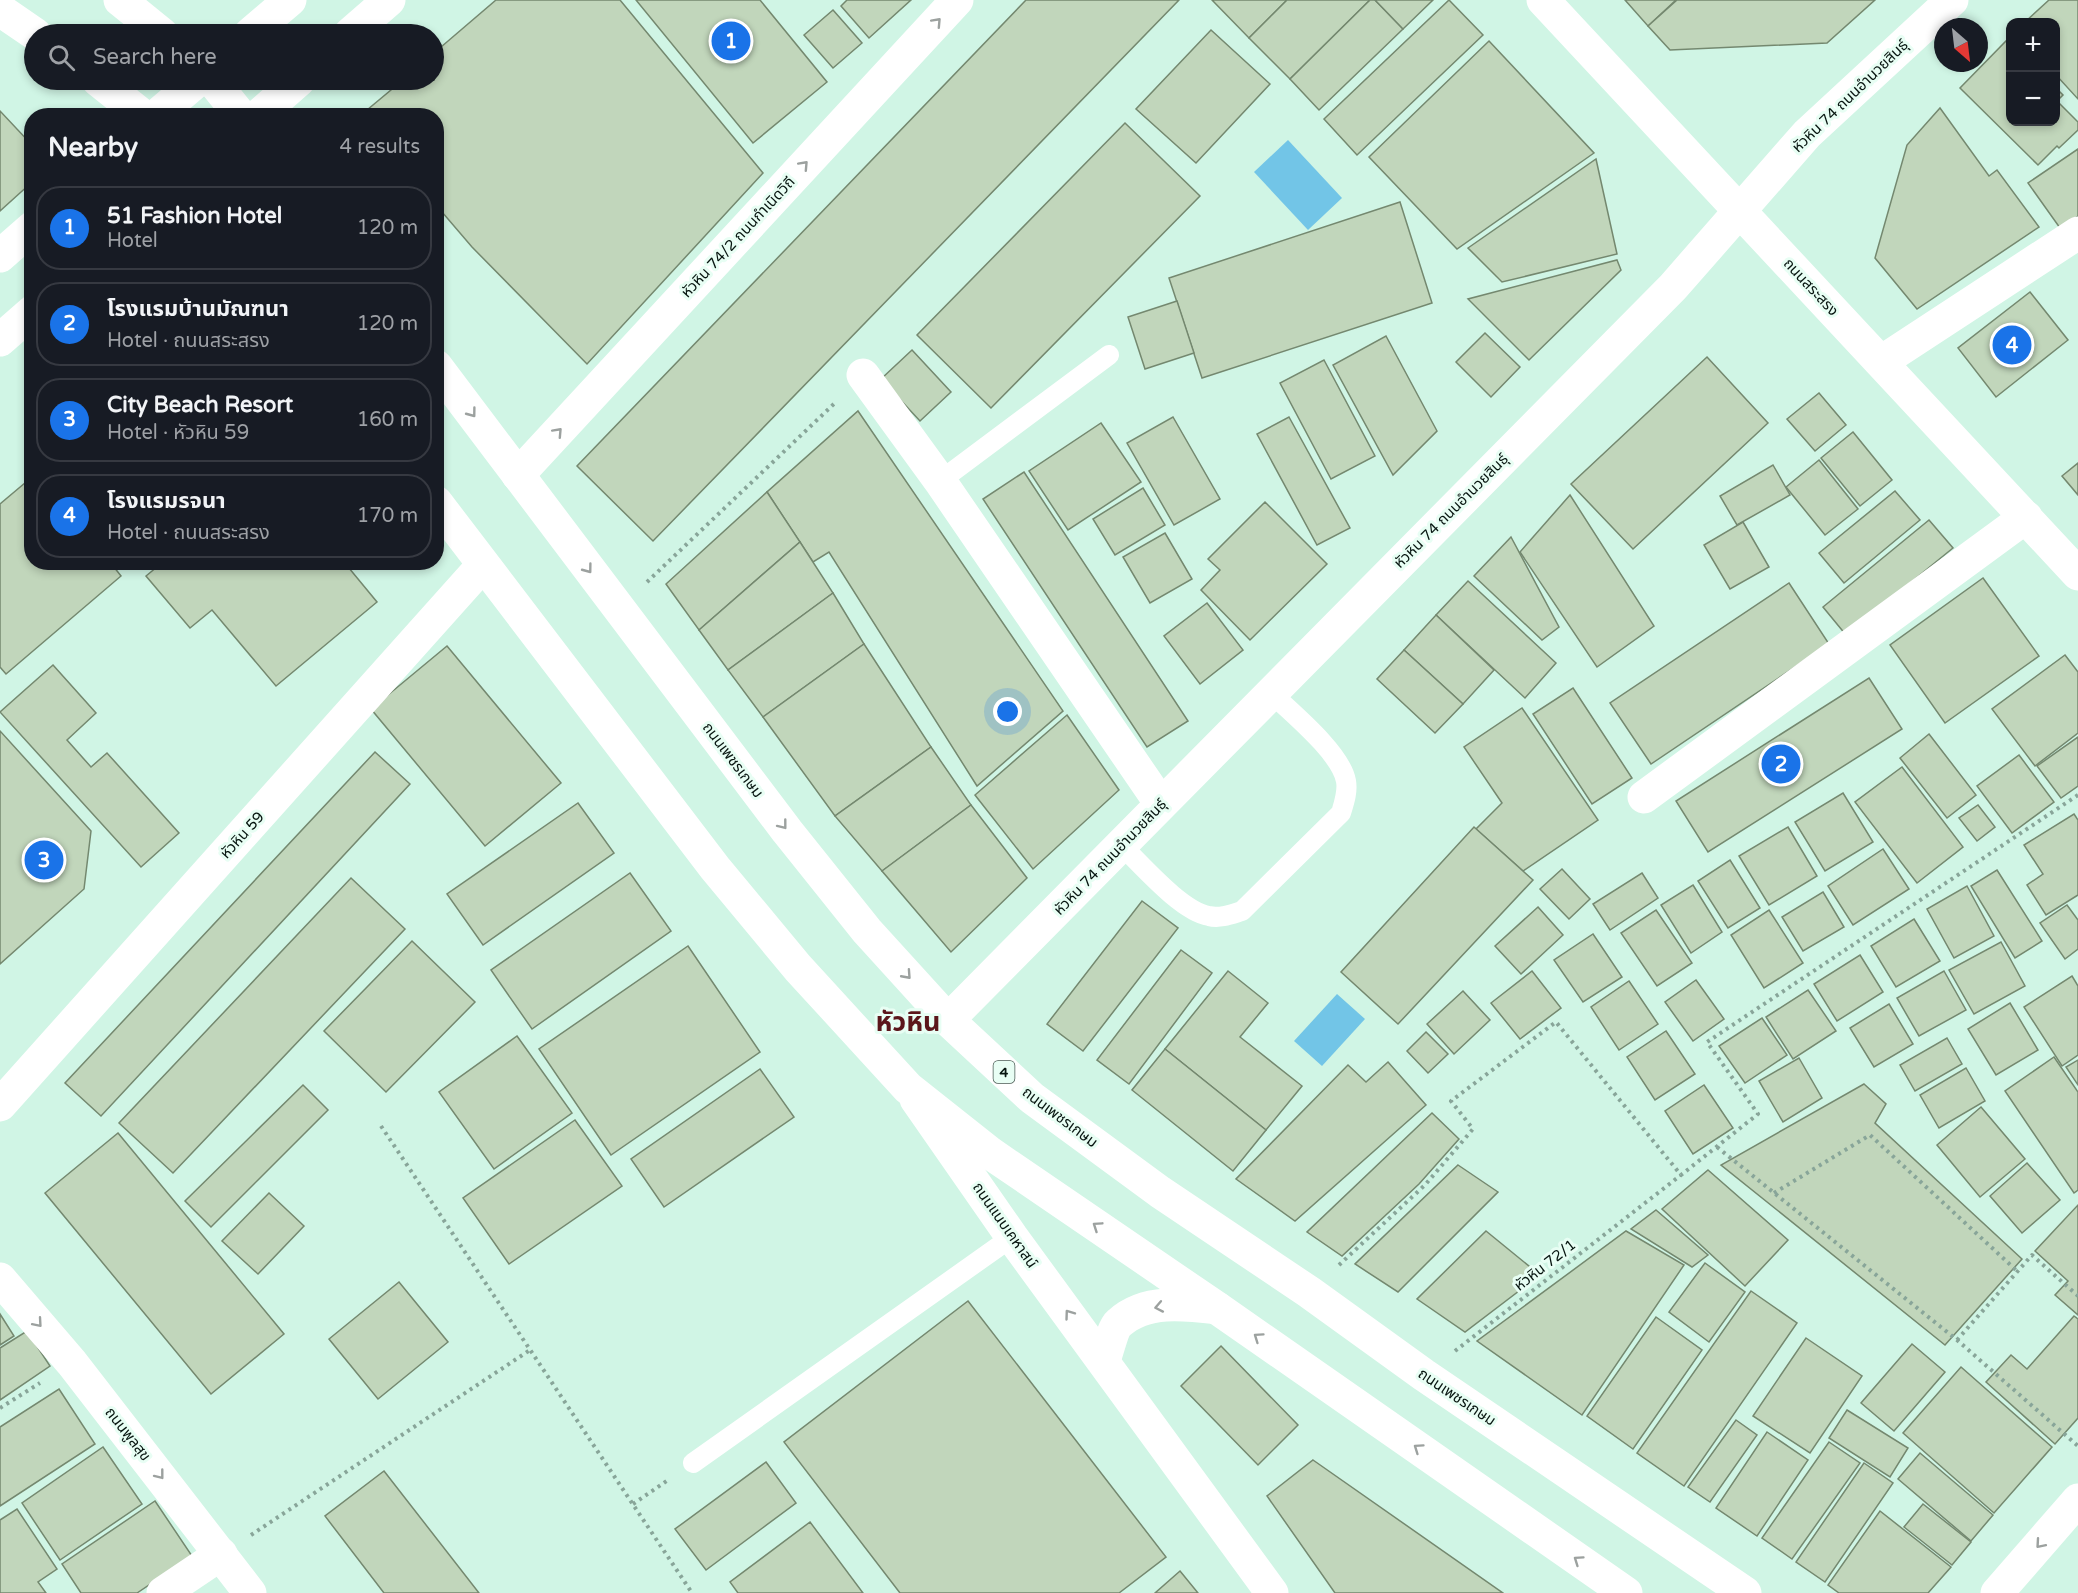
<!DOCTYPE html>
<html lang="en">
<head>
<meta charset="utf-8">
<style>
  body { margin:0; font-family:"Varela Round","Noto Sans Thai",sans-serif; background:#20242c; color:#f1f3f6 }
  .controls { position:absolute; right:18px; top:18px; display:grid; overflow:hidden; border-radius:12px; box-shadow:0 3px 9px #0003 }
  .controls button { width:54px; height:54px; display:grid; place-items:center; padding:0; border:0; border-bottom:2px solid #363941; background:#171b24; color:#f1f3f6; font:30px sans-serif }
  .compass { position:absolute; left:1934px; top:18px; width:54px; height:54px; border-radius:50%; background:#171b24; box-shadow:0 3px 9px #0003; rotate:152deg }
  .you { position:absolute; left:1008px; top:712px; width:21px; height:21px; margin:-15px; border:4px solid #fff; border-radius:50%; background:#1a73e8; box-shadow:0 0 0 9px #1a73e833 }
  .badge { display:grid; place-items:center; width:39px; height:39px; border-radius:50%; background:#1a73e8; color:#fff; font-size:20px; font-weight:700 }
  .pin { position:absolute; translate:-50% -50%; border:3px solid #fff; box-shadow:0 2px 6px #0006 }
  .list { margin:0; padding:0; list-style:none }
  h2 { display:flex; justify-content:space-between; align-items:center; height:78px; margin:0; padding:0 24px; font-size:26px }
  h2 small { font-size:20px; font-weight:400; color:#9ea1a6 }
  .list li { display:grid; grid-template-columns:39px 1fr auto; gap:18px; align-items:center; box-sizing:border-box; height:84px; margin:0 12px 12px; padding:0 12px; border:2px solid #363941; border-radius:24px }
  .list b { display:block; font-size:22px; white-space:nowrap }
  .list p { margin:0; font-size:20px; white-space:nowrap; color:#9ea1a6 }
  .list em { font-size:20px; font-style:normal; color:#9ea1a6 }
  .icon { flex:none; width:33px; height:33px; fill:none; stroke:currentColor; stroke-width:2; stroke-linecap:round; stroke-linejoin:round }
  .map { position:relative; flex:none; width:2078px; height:1593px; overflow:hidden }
  .search { position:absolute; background:#171b24; box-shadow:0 3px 9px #0003; left:24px; top:24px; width:420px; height:66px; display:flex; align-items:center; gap:15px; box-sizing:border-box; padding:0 21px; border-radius:33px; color:#9ea1a6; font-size:22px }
  .panel { position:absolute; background:#171b24; box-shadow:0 3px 9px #0003; left:24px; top:108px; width:420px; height:462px; border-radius:24px }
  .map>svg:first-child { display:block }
  .water { fill:#72c5e7 }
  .building { fill:#c1d6bb; stroke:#74886f; stroke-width:1.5 }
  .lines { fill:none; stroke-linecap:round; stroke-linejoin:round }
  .path { stroke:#88a599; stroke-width:4; stroke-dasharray:3 4.5; stroke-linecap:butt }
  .lane { stroke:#fff; stroke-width:20 }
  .street { stroke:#fff; stroke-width:33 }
  .secondary { stroke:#fff; stroke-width:33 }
  .primary { stroke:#fff; stroke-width:33 }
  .oneway { stroke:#9ca19f }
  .labels { text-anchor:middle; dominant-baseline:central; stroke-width:6; stroke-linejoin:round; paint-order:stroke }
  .shield { fill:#e8fef4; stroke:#4a5b54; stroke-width:1.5 }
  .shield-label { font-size:14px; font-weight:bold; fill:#071510 }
  .street-label { font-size:15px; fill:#071510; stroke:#e8fef4 }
  .town-label { font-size:27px; font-weight:bold; fill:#5b161b; stroke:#e8fef4 }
</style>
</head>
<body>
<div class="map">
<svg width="2078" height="1593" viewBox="0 0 2078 1593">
  <rect width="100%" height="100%" fill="#d0f5e5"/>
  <g class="water">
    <path d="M1288,140L1342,198L1308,230L1254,172Z"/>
    <path d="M1337,994L1365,1019L1322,1066L1294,1041Z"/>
  </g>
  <g class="building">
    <path d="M496,0H620L763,173L587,364L472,247L436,205V116L361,115L403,80H434V53Z"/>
    <path d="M636,0H760L827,82L753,143Z"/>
    <path d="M847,0H911L869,38L841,6Z"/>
    <path d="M1026,0H1179L653,541L577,466Z"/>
    <path d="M1212,0H1287L1249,38Z"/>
    <path d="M1287,0H1370L1290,79L1249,38Z"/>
    <path d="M1370,0H1375L1403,29L1319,110L1290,79Z"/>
    <path d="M1375,0H1433L1403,29Z"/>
    <path d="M1449,0L1483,35L1357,155L1324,119Z"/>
    <path d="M1625,0H1676L1648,26Z"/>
    <path d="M1677,0H1875L1827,43L1670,50L1648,26Z"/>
    <path d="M2049,0H2078V99L2056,75V22H2025Z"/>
    <path d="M833,10L862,43L833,68L804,35Z"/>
    <path d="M1211,30L1270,84L1196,163L1136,109Z"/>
    <path d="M2007,40L2010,44V122H2056V88L2063,95L2057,101L2078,122V130L2059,148L2057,146L2038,165L1960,88Z"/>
    <path d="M1489,41L1594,153L1457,249L1369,157Z"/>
    <path d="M1940,108L1989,176L1997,170L2039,227L1917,309L1875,258L1907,145Z"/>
    <path d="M0,111L32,145L31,183L0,211Z"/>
    <path d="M1125,123L1200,196L991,408L917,335Z"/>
    <path d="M2078,149V216L2060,228L2028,183Z"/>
    <path d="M1596,159L1617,254L1502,282L1468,248Z"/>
    <path d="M1400,202L1432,303L1202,378L1169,278Z"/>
    <path d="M1617,260L1621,270L1529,360L1468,299Z"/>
    <path d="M2030,292L2068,340L1996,397L1958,348Z"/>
    <path d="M1177,301L1194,353L1145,369L1128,317Z"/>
    <path d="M1485,333L1520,367L1491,397L1456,362Z"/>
    <path d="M1386,336L1437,431L1393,475L1333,365Z"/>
    <path d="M912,350L951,392L920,421L881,379Z"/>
    <path d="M1707,357L1768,423L1633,549L1571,484Z"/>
    <path d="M1324,360L1375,456L1331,479L1280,383Z"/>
    <path d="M1819,393L1846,425L1815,451L1787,419Z"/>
    <path d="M858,411L1063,711L977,786L829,552L813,562L767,492Z"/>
    <path d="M1173,417L1220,499L1174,525L1127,443Z"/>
    <path d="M1289,417L1350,528L1317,545L1257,434Z"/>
    <path d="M1101,423L1141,482L1068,530L1029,471Z"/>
    <path d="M1853,432L1892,480L1860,506L1821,458Z"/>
    <path d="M1819,460L1858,509L1825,535L1786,487Z"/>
    <path d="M2078,463V495L2062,476Z"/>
    <path d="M1773,465L1790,495L1737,525L1720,496Z"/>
    <path d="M1024,472L1188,721L1147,747L983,499Z"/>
    <path d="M32,477V562H110L121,576L6,674L0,667V504Z"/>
    <path d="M1143,488L1165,525L1115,555L1093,519Z"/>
    <path d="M1895,491L1920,520L1844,583L1819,553Z"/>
    <path d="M767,492L800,542L699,630L666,584Z"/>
    <path d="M1570,495L1654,626L1597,667L1520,552Z"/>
    <path d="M1265,502L1327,564L1250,640L1201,590L1220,570L1208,559Z"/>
    <path d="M1929,520L1953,548L1846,635L1823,607Z"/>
    <path d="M1743,522L1769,567L1730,589L1704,545Z"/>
    <path d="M1165,533L1192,579L1150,603L1123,557Z"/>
    <path d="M1511,537L1559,627L1542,640L1474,576Z"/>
    <path d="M800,542L833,593L728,670L699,630Z"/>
    <path d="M163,562H317L319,565L322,562H344L377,602L276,686L212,610L190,628L146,576Z"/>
    <path d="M1983,578L2039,656L1945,723L1890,645Z"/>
    <path d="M1468,581L1556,663L1525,698L1436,615Z"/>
    <path d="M1789,583L1829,644L1651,764L1610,703Z"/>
    <path d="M833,593L864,644L763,717L728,670Z"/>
    <path d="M1207,603L1243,650L1200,684L1164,636Z"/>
    <path d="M1436,615L1494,670L1463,704L1404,650Z"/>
    <path d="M864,644L931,747L835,816L763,717Z"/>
    <path d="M447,646L561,783L485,846L371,709Z"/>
    <path d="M1404,650L1463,704L1435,733L1377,679Z"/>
    <path d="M2065,655L2078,672V733L2035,766L1992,709Z"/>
    <path d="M53,665L96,713L67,740L91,767L107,753L179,833L141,867L0,712Z"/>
    <path d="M1869,678L1902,729L1708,852L1676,801Z"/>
    <path d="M1573,688L1632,778L1592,804L1533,714Z"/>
    <path d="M1522,708L1598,820L1523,871L1476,829L1502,803L1464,747Z"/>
    <path d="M1067,715L1119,790L1033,869L975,795Z"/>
    <path d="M0,731L91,831L84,889L0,964Z"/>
    <path d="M1929,734L1976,795L1947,818L1900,758Z"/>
    <path d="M2078,737V786L2061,798L2037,766Z"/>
    <path d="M931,747L971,805L882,871L835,816Z"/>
    <path d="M375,752L410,784L101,1116L65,1083Z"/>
    <path d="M2019,755L2054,802L2012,833L1977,786Z"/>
    <path d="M1902,767L1963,847L1917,883L1855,802Z"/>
    <path d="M1843,793L1873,842L1825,871L1795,822Z"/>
    <path d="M578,803L614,853L483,945L447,894Z"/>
    <path d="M971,805L1027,878L951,952L882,871Z"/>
    <path d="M1978,805L1995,827L1977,841L1959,818Z"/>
    <path d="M2074,814L2078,820V895L2046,915L2027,885L2043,874L2024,845Z"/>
    <path d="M1474,827L1533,880L1398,1024L1341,972Z"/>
    <path d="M1788,827L1817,876L1769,905L1739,856Z"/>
    <path d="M1883,849L1909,889L1853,925L1828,886Z"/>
    <path d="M1730,860L1760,908L1728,928L1698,881Z"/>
    <path d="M1562,869L1590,899L1569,919L1540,889Z"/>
    <path d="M1997,870L2042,941L2015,958L1971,886Z"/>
    <path d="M630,873L671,931L532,1029L491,970Z"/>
    <path d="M1642,873L1658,898L1610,930L1593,904Z"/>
    <path d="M351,878L405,929L173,1173L119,1123Z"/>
    <path d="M1693,885L1722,932L1691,953L1661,905Z"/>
    <path d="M1967,886L1994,936L1954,958L1927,909Z"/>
    <path d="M1823,892L1844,927L1803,951L1782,917Z"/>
    <path d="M1142,901L1178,928L1083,1051L1047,1024Z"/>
    <path d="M2067,905L2078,920V949L2065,959L2040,923Z"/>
    <path d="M1538,907L1563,935L1521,974L1495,946Z"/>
    <path d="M1656,910L1692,963L1657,986L1621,933Z"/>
    <path d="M1769,910L1803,963L1764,988L1731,935Z"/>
    <path d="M1914,919L1940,961L1896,987L1871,946Z"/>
    <path d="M1593,934L1622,977L1583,1002L1554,960Z"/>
    <path d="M412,941L475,1002L386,1092L324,1031Z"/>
    <path d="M2001,942L2025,986L1974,1014L1949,970Z"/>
    <path d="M688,946L760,1052L611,1155L539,1049Z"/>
    <path d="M1181,950L1212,973L1129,1084L1097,1060Z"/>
    <path d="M1860,955L1883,992L1837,1021L1814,984Z"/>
    <path d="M1228,971L1268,1003L1240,1037L1302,1086L1266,1130L1165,1049Z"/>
    <path d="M1532,971L1561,1008L1520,1039L1491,1003Z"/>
    <path d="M1944,971L1966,1010L1919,1036L1897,998Z"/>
    <path d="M2072,976L2078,986V1055L2062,1066L2024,1007Z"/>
    <path d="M1696,980L1724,1019L1693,1041L1665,1002Z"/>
    <path d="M1629,981L1658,1024L1619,1050L1591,1007Z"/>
    <path d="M1808,990L1836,1031L1793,1059L1766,1017Z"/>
    <path d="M1463,991L1490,1020L1454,1054L1427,1024Z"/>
    <path d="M2010,1003L2038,1050L1996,1075L1968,1029Z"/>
    <path d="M1889,1004L1913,1044L1874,1067L1850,1028Z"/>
    <path d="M1762,1018L1787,1055L1745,1083L1719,1046Z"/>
    <path d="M1666,1031L1695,1074L1655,1100L1627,1057Z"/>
    <path d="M1426,1032L1448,1054L1428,1073L1407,1051Z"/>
    <path d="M517,1036L572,1113L494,1169L439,1092Z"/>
    <path d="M1947,1038L1962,1064L1915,1091L1900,1065Z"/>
    <path d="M1165,1049L1266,1130L1233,1171L1132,1090Z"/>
    <path d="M2054,1057L2078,1092V1190L2074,1193L2005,1091Z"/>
    <path d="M1799,1058L1822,1098L1783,1122L1759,1081Z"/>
    <path d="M2078,1060V1085L2066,1067Z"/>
    <path d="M1388,1062L1426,1105L1295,1221L1236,1179L1348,1065L1366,1082Z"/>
    <path d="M1966,1068L1985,1101L1939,1128L1920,1095Z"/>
    <path d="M760,1069L794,1117L664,1207L631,1159Z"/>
    <path d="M1864,1084L1886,1104L1875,1123L2022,1259L1945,1345L1721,1165Z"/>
    <path d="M303,1085L328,1110L211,1227L185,1201Z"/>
    <path d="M1704,1085L1733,1128L1693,1154L1665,1111Z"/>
    <path d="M1981,1107L2025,1159L1980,1197L1937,1145Z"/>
    <path d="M1432,1113L1459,1139L1419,1184L1342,1256L1307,1232Z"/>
    <path d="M575,1120L622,1186L509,1264L463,1198Z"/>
    <path d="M118,1133L284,1334L211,1394L45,1193Z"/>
    <path d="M2027,1163L2060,1200L2022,1233L1990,1196Z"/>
    <path d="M1458,1165L1498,1192L1398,1292L1355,1264Z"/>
    <path d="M1708,1170L1788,1240L1745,1286L1662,1209Z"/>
    <path d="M269,1193L304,1226L258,1274L222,1241Z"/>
    <path d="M2078,1205V1315L2055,1295L2068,1281L2035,1251Z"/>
    <path d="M1656,1210L1708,1255L1692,1267L1631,1229Z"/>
    <path d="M1486,1231L1540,1275L1465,1332L1417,1299Z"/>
    <path d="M1626,1231L1684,1265L1582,1415L1477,1341Z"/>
    <path d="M1705,1263L1745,1292L1709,1342L1669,1312Z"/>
    <path d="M399,1282L448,1342L378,1399L329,1339Z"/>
    <path d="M1751,1291L1797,1323L1684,1486L1637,1453Z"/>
    <path d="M968,1301L1166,1557L1119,1593H900L784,1442Z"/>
    <path d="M0,1314L14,1336L0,1345Z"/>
    <path d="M2074,1316L2078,1319V1418L2055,1444L1986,1382L2011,1355L2027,1369Z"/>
    <path d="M1656,1317L1702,1350L1633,1449L1587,1416Z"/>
    <path d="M27,1331L50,1366L0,1400V1348Z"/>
    <path d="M1806,1338L1862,1376L1810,1453L1753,1416Z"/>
    <path d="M1912,1344L1945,1372L1894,1431L1861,1403Z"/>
    <path d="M1221,1346L1298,1425L1258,1465L1181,1386Z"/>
    <path d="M1961,1367L2052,1447L1994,1513L1903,1433Z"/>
    <path d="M59,1389L95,1444L0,1506V1427Z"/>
    <path d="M1847,1410L1908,1448L1890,1477L1829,1438Z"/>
    <path d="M1736,1420L1757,1435L1710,1502L1688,1487Z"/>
    <path d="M1767,1432L1808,1460L1757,1536L1716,1508Z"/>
    <path d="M1829,1442L1860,1463L1792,1559L1762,1538Z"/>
    <path d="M103,1447L142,1504L60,1560L22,1503Z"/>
    <path d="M1920,1453L1993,1515L1971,1541L1898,1479Z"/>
    <path d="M1313,1460L1503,1593H1335L1267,1496Z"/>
    <path d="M766,1462L796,1503L706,1570L675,1529Z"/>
    <path d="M1864,1463L1893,1483L1825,1582L1796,1562Z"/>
    <path d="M384,1471L479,1593H384L325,1516Z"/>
    <path d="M155,1501L192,1556L137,1593H81L62,1564Z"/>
    <path d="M1923,1504L1971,1542L1952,1565L1904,1527Z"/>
    <path d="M17,1509L57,1569L38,1582L46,1593H0V1520Z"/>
    <path d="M1880,1511L1951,1567L1928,1593H1839L1828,1585Z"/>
    <path d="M810,1522L863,1593H738L730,1582Z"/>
    <path d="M1180,1571L1198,1593H1155Z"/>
  </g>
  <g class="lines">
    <g class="path">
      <path d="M647,582L837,401"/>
      <path d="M381,1126L692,1593"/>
      <path d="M1717,1147L1957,1340L2078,1446"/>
      <path d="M1774,1193L1870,1135L2017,1271"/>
      <path d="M1339,1265L1425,1185L1473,1129L1451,1101L1556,1022L1681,1175L1758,1114L1707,1042L2078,795"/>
      <path d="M1957,1340L2032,1255L2078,1296"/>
      <path d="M1455,1351L1681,1175"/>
      <path d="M0,1408L40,1383"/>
      <path d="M633,1504L668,1480"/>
      <path d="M251,1535L530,1350"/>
    </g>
    <g class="lane">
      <path d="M940,481L1109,355"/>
      <path d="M1121,845C1143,866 1181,911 1209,916C1220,919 1232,914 1242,911L1341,813C1344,803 1348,792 1346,781C1341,753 1292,713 1271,693"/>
      <path d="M693,1463L1012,1237"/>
    </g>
    <g class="street">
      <path d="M1543,0L2078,574"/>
      <path d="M1881,362L2078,233"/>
      <path d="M863,375L940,481L1161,804"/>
      <path d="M518,475L957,0"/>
      <path d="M1644,797L2026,517"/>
      <path d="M948,1020L1673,287L1807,134L1952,0"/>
      <path d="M0,1105L483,565"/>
      <path d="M0,1279L72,1363L250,1593"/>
      <path d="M163,1593L221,1554"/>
      <path d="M1997,1593L2078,1500"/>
    </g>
    <g class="secondary">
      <path d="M250,34L290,0"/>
      <path d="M350,34L389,0"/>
      <path d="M156,116L198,80"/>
      <path d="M258,116L299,80"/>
      <path d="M0,256L32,228"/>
      <path d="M0,340L32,312"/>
      <path d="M916,1099L1012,1237L1272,1593"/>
      <path d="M1104,1361C1107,1352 1113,1328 1119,1323C1145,1299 1185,1304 1217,1308"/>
    </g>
    <g class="primary">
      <path d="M120,0L162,34"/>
      <path d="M0,10L35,34"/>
      <path d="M98,80L143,116"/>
      <path d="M212,80L241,116"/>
      <path d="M436,366L787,831L867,931L948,1020L1032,1098L1160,1192L1309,1292L1424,1375L1745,1593"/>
      <path d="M436,502L715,868L798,968L908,1088L990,1153L1217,1308L1626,1593"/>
    </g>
  </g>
  <defs><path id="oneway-chevron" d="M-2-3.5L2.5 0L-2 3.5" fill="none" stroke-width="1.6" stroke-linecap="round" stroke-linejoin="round" transform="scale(1.5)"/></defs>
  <g class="oneway">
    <use href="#oneway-chevron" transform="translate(937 22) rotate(-47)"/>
    <use href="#oneway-chevron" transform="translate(804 165) rotate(-47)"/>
    <use href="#oneway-chevron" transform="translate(472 413) rotate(53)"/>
    <use href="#oneway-chevron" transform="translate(558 432) rotate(-47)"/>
    <use href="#oneway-chevron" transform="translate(588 569) rotate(53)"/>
    <use href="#oneway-chevron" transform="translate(783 825) rotate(52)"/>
    <use href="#oneway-chevron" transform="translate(907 975) rotate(48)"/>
    <use href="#oneway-chevron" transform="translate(1097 1226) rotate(-146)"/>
    <use href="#oneway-chevron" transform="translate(1159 1307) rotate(169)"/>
    <use href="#oneway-chevron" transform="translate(1069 1314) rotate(-126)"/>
    <use href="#oneway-chevron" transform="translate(38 1323) rotate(49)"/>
    <use href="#oneway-chevron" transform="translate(1258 1337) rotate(-145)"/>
    <use href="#oneway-chevron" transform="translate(1418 1448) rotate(-145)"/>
    <use href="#oneway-chevron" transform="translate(160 1475) rotate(52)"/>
    <use href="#oneway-chevron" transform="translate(2040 1544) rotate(131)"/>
    <use href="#oneway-chevron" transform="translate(1578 1560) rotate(-145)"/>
  </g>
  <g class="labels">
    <rect class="shield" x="993.5" y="1061" width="21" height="22" rx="4.5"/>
    <g class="shield-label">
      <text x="1004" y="1072">4</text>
    </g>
    <g class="street-label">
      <text transform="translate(1850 96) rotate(-44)">หัวหิน 74 ถนนอำนวยสินธุ์</text>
      <text transform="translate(738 237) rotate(-47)">หัวหิน 74/2 ถนนกำเนิดวิถี</text>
      <text transform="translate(1811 287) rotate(47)">ถนนสระสรง</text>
      <text transform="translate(1451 511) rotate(-45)">หัวหิน 74 ถนนอำนวยสินธุ์</text>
      <text transform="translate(733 760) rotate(53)">ถนนเพชรเกษม</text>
      <text transform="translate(242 835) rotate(-48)">หัวหิน 59</text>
      <text transform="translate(1110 857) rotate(-46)">หัวหิน 74 ถนนอำนวยสินธุ์</text>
      <text transform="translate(1060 1117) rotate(37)">ถนนเพชรเกษม</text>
      <text transform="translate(1005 1225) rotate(55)">ถนนแนบเคหาสน์</text>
      <text transform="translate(1545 1265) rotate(-38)">หัวหิน 72/1</text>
      <text transform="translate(1457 1397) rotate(34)">ถนนเพชรเกษม</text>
      <text transform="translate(128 1434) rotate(52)">ถนนพูลสุข</text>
    </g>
    <g class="town-label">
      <text x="908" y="1022">หัวหิน</text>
    </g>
  </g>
</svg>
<div class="controls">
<button>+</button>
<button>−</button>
</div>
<svg class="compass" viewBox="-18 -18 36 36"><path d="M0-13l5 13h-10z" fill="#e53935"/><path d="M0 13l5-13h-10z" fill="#9ea1a6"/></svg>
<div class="you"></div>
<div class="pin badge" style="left:731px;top:41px">1</div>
<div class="pin badge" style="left:1781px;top:764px">2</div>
<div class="pin badge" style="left:44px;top:860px">3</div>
<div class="pin badge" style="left:2012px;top:345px">4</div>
<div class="search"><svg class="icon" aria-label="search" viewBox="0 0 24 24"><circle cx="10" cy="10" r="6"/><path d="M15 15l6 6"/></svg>Search here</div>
<section class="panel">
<h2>Nearby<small>4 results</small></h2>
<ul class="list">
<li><span class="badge">1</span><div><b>51 Fashion Hotel</b><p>Hotel</p></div><em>120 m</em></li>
<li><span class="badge">2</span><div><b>โรงแรมบ้านมัณฑนา</b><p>Hotel · ถนนสระสรง</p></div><em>120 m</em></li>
<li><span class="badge">3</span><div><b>City Beach Resort</b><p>Hotel · หัวหิน 59</p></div><em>160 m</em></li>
<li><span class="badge">4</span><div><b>โรงแรมรจนา</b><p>Hotel · ถนนสระสรง</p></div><em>170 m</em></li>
</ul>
</section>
</div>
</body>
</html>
